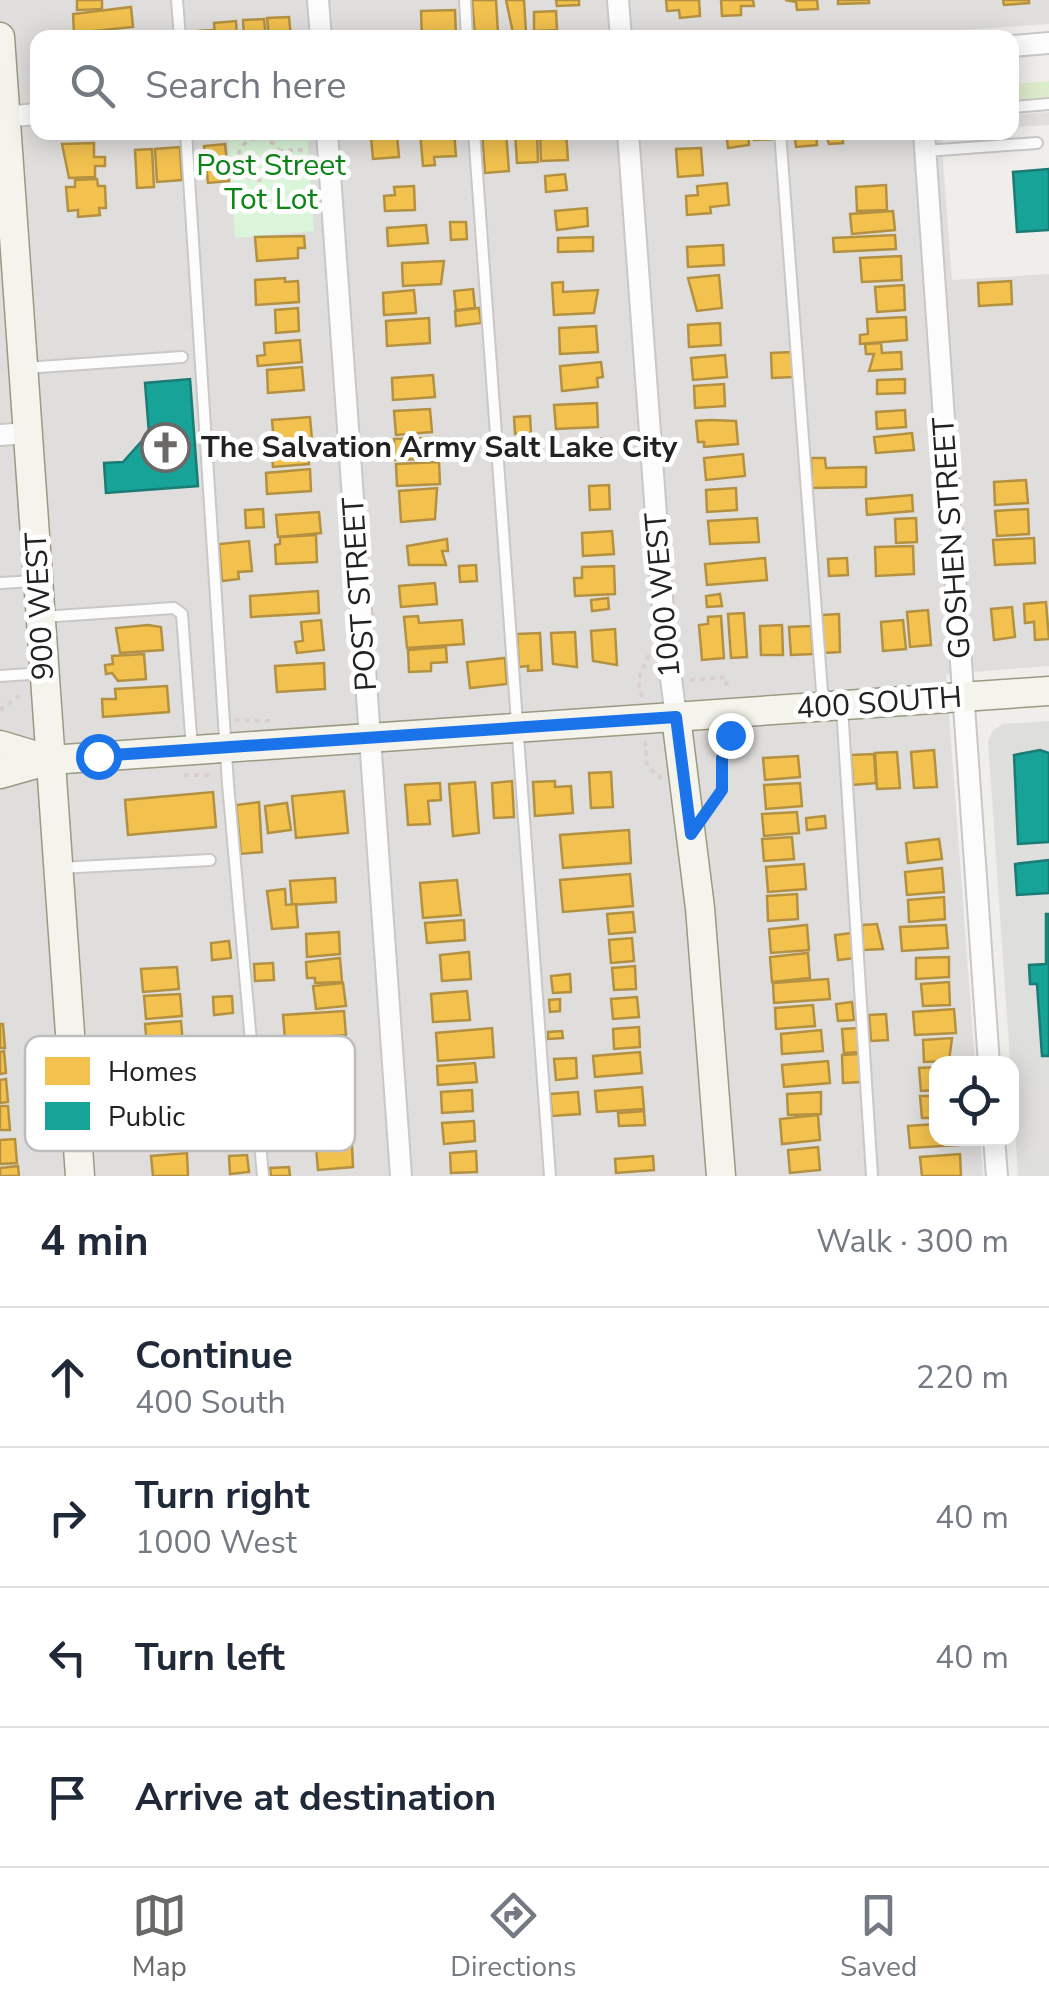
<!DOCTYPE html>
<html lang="en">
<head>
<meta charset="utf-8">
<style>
  body { margin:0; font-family:"Nunito Sans",sans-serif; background:#f2f2f3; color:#1f2937 }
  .controls { position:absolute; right:30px; bottom:30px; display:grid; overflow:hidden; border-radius:20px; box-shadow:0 5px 25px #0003 }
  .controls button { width:90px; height:90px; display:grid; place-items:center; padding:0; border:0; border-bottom:2px solid #e0e1e3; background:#fff; color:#1f2937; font:50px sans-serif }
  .stop { position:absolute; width:30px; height:30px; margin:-22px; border:8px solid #1a73e8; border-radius:50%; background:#fff }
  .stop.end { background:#1a73e8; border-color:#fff; box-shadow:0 2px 10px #0008 }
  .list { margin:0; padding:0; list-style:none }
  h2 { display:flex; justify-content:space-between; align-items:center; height:130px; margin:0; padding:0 40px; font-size:42px }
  h2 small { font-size:32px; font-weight:400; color:#747a83 }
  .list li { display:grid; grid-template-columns:65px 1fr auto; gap:30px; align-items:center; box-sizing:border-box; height:140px; padding:0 40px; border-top:2px solid #e0e1e3 }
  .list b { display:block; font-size:38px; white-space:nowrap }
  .list p { margin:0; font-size:32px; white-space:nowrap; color:#747a83 }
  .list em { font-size:32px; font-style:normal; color:#747a83 }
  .icon { flex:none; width:55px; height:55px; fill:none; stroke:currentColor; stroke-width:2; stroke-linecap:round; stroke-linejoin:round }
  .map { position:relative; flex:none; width:1049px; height:1176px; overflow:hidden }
  .search { position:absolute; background:#fff; box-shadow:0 5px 25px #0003; left:30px; right:30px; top:30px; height:110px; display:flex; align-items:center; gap:25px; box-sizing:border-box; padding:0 35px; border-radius:20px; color:#747a83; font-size:38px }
  .sheet { height:690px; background:#fff }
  nav { display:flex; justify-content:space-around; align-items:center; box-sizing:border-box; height:140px; border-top:2px solid #e0e1e3; background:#fff; font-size:28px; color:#747a83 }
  nav a { display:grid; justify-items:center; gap:5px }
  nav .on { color:#6a6968 }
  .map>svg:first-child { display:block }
  .residential { fill:#dfdedc }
  .religious { fill:#dededc }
  .grass { fill:#ddeccb }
  .park { fill:#daf5da }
  .parking { fill:#e0dfde }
  .homes { fill:#f2c14e; stroke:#b49141; stroke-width:2.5 }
  .public { fill:#17a398; stroke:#1a7c75; stroke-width:2.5 }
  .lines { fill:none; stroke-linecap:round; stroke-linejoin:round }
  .lane-casing { stroke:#c9c8c7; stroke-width:14 }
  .street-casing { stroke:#c9c8c7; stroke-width:24 }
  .secondary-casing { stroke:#999a82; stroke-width:31 }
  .path { stroke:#dccecd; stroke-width:4; stroke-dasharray:5 5; stroke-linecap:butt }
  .lane { stroke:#fdfcfc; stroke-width:10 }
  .street { stroke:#fdfcfc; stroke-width:20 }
  .secondary { stroke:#f4f4ed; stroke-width:28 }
  .route { stroke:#1a73e8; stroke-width:12 }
  .labels { text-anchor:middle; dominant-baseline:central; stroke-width:10; stroke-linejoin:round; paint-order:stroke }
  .park-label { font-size:30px; fill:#0c8416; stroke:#fff }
  .poi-label { font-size:30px; font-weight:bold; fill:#222; stroke:#fff; text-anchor:start }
  .street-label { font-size:30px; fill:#222; stroke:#fff }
  .key { fill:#fff; stroke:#bdbdbd; stroke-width:2.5 }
  .key-label { font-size:28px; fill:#222 }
</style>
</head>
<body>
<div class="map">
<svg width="1049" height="1176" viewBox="0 0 1049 1176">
  <rect width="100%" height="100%" fill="#f0eeeb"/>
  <path class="residential" d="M0,0H1049V24L935,32L934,38H38V132L941,133L952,280L1049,274V666L946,674L975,1063L936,1064V1138L980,1139L983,1176H0Z"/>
  <path class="religious" d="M1049,721V1176H1018L988,741L993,730L1003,724Z"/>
  <path class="grass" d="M1049,81V97L1012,100V84Z"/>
  <path class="park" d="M228,133H307L314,231L235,238Z"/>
  <g class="parking">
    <path d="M1049,112V125L1012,127V115Z"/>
    <path d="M189,330L192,378L94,384L91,337Z"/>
    <path d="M1049,1082V1152L1027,1153L1023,1084Z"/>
  </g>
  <g class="homes">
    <path d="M77,0H102V9L77,10Z"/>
    <path d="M472,0H496L498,33L475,35Z"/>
    <path d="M506,0H524L526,32L513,33Z"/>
    <path d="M556,0H579V5L557,6Z"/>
    <path d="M666,0H699L700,16L680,18L679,10L667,11Z"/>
    <path d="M721,0H753L754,6H741V15L722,16Z"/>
    <path d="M785,0H817L818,9L797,10L796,2Z"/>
    <path d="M838,0H869V3L838,4Z"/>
    <path d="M1003,0H1029V3L1004,5Z"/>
    <path d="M131,7L133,27L74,33L73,14Z"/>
    <path d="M455,10L456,37L422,38L421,11Z"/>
    <path d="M556,11L557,30L534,31V12Z"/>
    <path d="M289,17L291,38H269L267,18Z"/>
    <path d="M264,19L266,38H244L243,20Z"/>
    <path d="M236,21L237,38H215L214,23Z"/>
    <path d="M213,30V38H198V31Z"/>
    <path d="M420,132H454L456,156L434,157L435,165L423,166Z"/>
    <path d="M482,132H506L509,171L485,173Z"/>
    <path d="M515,132H537L538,162L517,163Z"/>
    <path d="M540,132H566L568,160L541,161Z"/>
    <path d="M726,132H748L749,145L728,148Z"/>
    <path d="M753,132H776V139L754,140Z"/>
    <path d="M802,132H816L817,145L796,147L795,137Z"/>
    <path d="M825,132H853V136H843V143L829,144Z"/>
    <path d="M397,135L399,157L373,159L371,137Z"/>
    <path d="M94,143V157H105V166H95V177L69,178L62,144Z"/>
    <path d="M225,144L229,181L208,183L204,146Z"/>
    <path d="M180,147L182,180L157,182L155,149Z"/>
    <path d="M701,148L703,175L678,177L676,149Z"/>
    <path d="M152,149L154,187L137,188L135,150Z"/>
    <path d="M565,174L567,190L546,192L545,176Z"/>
    <path d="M97,179L98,186H105L106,208H99L100,215L78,217V210L68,211L66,187H75V180Z"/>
    <path d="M727,183L729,205L710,207L711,213L687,215L686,196L698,195L697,186Z"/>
    <path d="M886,185L887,210L857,211L856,187Z"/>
    <path d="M414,186L415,210L385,211L384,196L395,195L394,187Z"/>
    <path d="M587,208L588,226L557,230L555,211Z"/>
    <path d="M893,211L895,230L852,234L850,214Z"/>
    <path d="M450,222H466L467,239L451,240Z"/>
    <path d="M426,225L428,243L388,246L387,228Z"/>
    <path d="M895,235L896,249L834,252L833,238Z"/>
    <path d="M304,236L305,248H298V258L257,261L255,237Z"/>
    <path d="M593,237V251L558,252V238Z"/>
    <path d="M723,245L724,265L688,267L687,247Z"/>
    <path d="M901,256L902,280L862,282L860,258Z"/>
    <path d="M444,261L441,284L403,286L402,263Z"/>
    <path d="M719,275L722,308L697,311L688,278Z"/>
    <path d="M285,278V282L298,281L299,302L256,305L255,280Z"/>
    <path d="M1011,281L1012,304L979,306L978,283Z"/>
    <path d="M563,282V292L598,290L594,313L554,315L552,283Z"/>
    <path d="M904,285L905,310L877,312L875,287Z"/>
    <path d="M473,289L475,308L456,310L454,291Z"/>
    <path d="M414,290L416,313L384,315L383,293Z"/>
    <path d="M298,308L299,331L276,333L275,310Z"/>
    <path d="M479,308L481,323L456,326L455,311Z"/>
    <path d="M906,317L907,340L860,344V335L868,334L867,319Z"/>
    <path d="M429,318L430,343L387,346L386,321Z"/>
    <path d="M720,323L721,345L689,347L688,325Z"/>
    <path d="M596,326L598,352L560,354L559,328Z"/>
    <path d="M300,340L302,362L258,366L257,356L265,355L264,343Z"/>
    <path d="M881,343L882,353L901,352L902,369L869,371L874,354H866L865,344Z"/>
    <path d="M792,352L793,377L772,378L771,353Z"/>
    <path d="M725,355L727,377L693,380L691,358Z"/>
    <path d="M601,362L603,377L597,378L598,387L562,391L560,366Z"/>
    <path d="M302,367L304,390L268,393L267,370Z"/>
    <path d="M433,375L435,397L393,400L392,378Z"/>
    <path d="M905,379V393L877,394V380Z"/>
    <path d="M724,384L725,406L695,408L694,386Z"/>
    <path d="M597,403L598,427L556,429L554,405Z"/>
    <path d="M430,409L432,432L396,435L394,411Z"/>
    <path d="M905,410L906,427L877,429L876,412Z"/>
    <path d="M530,416L531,433L515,434L514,417Z"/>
    <path d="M310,417L312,440L274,443L272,420Z"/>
    <path d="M711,420L736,421L738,444L704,447V442H698L696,421Z"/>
    <path d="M912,433L914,450L876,453L874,437Z"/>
    <path d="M428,438L429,450L422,451V459L395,460L394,439Z"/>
    <path d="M606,438L608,453L576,456L575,441Z"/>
    <path d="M307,445L309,464L273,467L272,457L279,456L278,448Z"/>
    <path d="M743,454L745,476L706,480L704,458Z"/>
    <path d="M811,458H825L826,468L866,467V487L812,488Z"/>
    <path d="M439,462L440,484L397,486L396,464Z"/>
    <path d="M310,469L311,491L267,494L266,473Z"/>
    <path d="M1026,480L1028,503L995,505L994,482Z"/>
    <path d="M609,485L610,509L590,510L589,486Z"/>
    <path d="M437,488L435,519L401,522L399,491Z"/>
    <path d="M736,488L737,510L707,512L706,490Z"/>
    <path d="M912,495L913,511L867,515L866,499Z"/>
    <path d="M263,509L264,527L246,528L245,510Z"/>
    <path d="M1028,509L1029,534L997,536L995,511Z"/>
    <path d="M319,512L321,533L278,537L276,515Z"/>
    <path d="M757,518L759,542L710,544L708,521Z"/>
    <path d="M916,518L917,542L896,543L895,519Z"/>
    <path d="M612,531L614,554L583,556L582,533Z"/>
    <path d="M316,535L317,562L276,564L275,545L280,544V537Z"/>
    <path d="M1034,538L1035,563L995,565L993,540Z"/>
    <path d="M447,539L448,551H442L446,565H409L407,546Z"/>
    <path d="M249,541L252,571L238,572L239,579L222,581L219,544Z"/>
    <path d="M913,546L914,574L876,576L875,547Z"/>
    <path d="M765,558L767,580L707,585L705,564Z"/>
    <path d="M847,558L848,575L829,576L828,559Z"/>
    <path d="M476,565L477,581L460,582L459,566Z"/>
    <path d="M614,566L615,594L575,596L574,578H582V567Z"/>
    <path d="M435,583L437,604L401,607L399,586Z"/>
    <path d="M318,591L319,613L251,617L250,596Z"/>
    <path d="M720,594L722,606L707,607L706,596Z"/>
    <path d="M608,598L609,609L592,611L591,600Z"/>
    <path d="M1046,602L1049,639L1035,640L1034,622L1025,623L1024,604Z"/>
    <path d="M1012,607L1015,637L994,640L991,609Z"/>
    <path d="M928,610L931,645L910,647L907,612Z"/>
    <path d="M744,613L747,657L731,658L728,614Z"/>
    <path d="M839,614L840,652L824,653L822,615Z"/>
    <path d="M418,616L419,623L462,620L464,644L407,648L404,617Z"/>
    <path d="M721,616L724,658L702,660L699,625L708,624V617Z"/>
    <path d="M321,620L324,650L297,653L295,642L303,641L301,622Z"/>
    <path d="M903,620L906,649L883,651L881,622Z"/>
    <path d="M148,625L161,627L163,650L120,653L116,628Z"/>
    <path d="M782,625L783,655H761L760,626Z"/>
    <path d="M811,626L813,654L791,655L789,627Z"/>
    <path d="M615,629L617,665L593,661L591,631Z"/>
    <path d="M575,632L577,667L553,664L551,633Z"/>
    <path d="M540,633L542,670L528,671V666L519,667L517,634Z"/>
    <path d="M446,647L447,662L431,663V671L409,672L408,650Z"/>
    <path d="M144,654L146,679L118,681L112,673L106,674L105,665L113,664L112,656Z"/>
    <path d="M505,658L507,684L470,688L467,662Z"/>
    <path d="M324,663L325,689L277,692L275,666Z"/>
    <path d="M167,686L169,712L103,717L102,699H116L115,689Z"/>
    <path d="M934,750L937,787L914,788L911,752Z"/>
    <path d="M897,752L900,788L877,789L875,753Z"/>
    <path d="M874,754L876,783L853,785L851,755Z"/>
    <path d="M798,756L800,777L765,780L763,758Z"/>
    <path d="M611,772L613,807L591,808L589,773Z"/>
    <path d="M512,781L514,817L494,818L492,783Z"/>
    <path d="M555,781V787L571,786L573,813L535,816L533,782Z"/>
    <path d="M475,782L479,833L453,836L449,784Z"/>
    <path d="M440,783L441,800L428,801L430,824L408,825L405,785Z"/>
    <path d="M800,783L802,806L766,809L764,785Z"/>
    <path d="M344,791L348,833L296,838L292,796Z"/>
    <path d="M213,792L216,827L128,835L125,800Z"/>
    <path d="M259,802L262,852L241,854L236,805Z"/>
    <path d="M287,803L291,830L268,833L265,806Z"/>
    <path d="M797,812L799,833L764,836L762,814Z"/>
    <path d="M825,816L826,828L807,830L806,818Z"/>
    <path d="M629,830L631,863L563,868L560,835Z"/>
    <path d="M792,837L794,859L764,861L762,839Z"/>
    <path d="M939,839L942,859L908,863L906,843Z"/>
    <path d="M804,864L806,889L768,892L766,867Z"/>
    <path d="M942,868L944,892L907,895L905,872Z"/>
    <path d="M630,874L633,906L563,912L560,880Z"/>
    <path d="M335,878L336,902L292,905L290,881Z"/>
    <path d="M457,880L461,915L423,918L420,883Z"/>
    <path d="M285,889L286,905L296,904L298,927L272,929L267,891Z"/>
    <path d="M797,894L798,919L768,921L767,896Z"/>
    <path d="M944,897L945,919L909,922L908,900Z"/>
    <path d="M633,912L635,932L609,934L607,914Z"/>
    <path d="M464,920L465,940L427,943L425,923Z"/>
    <path d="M877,924L883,949L863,950L862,925Z"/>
    <path d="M807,925L809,950L771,953L769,929Z"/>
    <path d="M946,925L948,948L902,951L900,927Z"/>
    <path d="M339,932L340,954L307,957L306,934Z"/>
    <path d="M852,933L855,958L838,960L835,935Z"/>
    <path d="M632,938L634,961L611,963L609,940Z"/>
    <path d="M229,941L231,958L212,960L211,943Z"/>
    <path d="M469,952L471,979L442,981L440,955Z"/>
    <path d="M808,953L810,978L772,982L770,957Z"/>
    <path d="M949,957V977L916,979V958Z"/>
    <path d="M340,958L342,982L315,983V978H307L306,962Z"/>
    <path d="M273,963L274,980L255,981L254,964Z"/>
    <path d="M635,966L636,989L614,990L612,968Z"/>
    <path d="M177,967L179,989L143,992L141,969Z"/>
    <path d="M570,974L571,992L553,993L551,976Z"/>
    <path d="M828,979L830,999L774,1003L773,983Z"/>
    <path d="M949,982L950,1005L923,1006L921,984Z"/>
    <path d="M343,983L346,1006L316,1009L313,986Z"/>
    <path d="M467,991L470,1020L433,1022L431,994Z"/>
    <path d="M180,994L182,1016L146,1019L144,996Z"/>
    <path d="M232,996L233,1013L214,1015L213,997Z"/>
    <path d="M637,997L639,1017L613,1019L611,999Z"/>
    <path d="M560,999V1011L550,1012L549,1000Z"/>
    <path d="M852,1002L854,1020L838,1021L836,1004Z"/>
    <path d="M813,1005L815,1026L776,1029L775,1008Z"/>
    <path d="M954,1009L956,1033L915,1035L913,1012Z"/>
    <path d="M344,1011L346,1035L285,1040L283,1015Z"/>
    <path d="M886,1014L888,1040L871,1041L869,1015Z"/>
    <path d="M181,1021L183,1044L147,1046L145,1024Z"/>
    <path d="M0,1024H3L5,1048H0Z"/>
    <path d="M639,1027L640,1047L614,1049L613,1029Z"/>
    <path d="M492,1028L494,1057L438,1061L436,1033Z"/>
    <path d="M859,1028L861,1052L844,1053L842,1029Z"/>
    <path d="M821,1030L823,1051L782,1054L781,1034Z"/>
    <path d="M562,1031L563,1038L548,1039V1032Z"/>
    <path d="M952,1038L949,1061L924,1062L923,1040Z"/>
    <path d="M4,1051L6,1073L0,1074V1052Z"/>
    <path d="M640,1052L642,1073L595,1077L593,1056Z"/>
    <path d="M861,1054L862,1082L843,1083L842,1055Z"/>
    <path d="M576,1058L577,1078L556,1080L554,1059Z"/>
    <path d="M828,1061L830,1083L784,1087L782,1065Z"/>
    <path d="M475,1063L477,1082L438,1085L437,1066Z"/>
    <path d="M936,1067V1090L921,1091L919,1068Z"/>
    <path d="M6,1079L8,1102L0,1103V1080Z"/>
    <path d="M642,1087L644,1109L597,1112L595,1091Z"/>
    <path d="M472,1090L473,1111L442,1113L441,1092Z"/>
    <path d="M578,1092L580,1114L552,1116L550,1094Z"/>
    <path d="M821,1092V1114L788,1115L787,1094Z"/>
    <path d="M920,1096H936V1118H922Z"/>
    <path d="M0,1106H8L10,1130H0Z"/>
    <path d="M644,1111L645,1125L619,1126L618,1113Z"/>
    <path d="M818,1115L820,1140L782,1144L780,1119Z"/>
    <path d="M474,1121L475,1141L444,1144L442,1123Z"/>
    <path d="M936,1124V1138H957L958,1145L910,1148L908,1126Z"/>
    <path d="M15,1139L17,1163L0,1164V1140Z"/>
    <path d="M352,1144L353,1167L318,1170L316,1147Z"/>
    <path d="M818,1147L820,1170L790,1173L788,1150Z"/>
    <path d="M476,1151L477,1172L451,1173L450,1153Z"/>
    <path d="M187,1153L188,1176H153L151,1156Z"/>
    <path d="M960,1154L961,1176H922L920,1157Z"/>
    <path d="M247,1155L249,1172L230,1174L229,1156Z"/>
    <path d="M653,1156L654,1170L616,1173L615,1159Z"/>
    <path d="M18,1166L19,1176H0V1168Z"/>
    <path d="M289,1167L290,1176H271L270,1168Z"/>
  </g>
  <g class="public">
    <path d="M1049,169V230L1017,232L1013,172Z"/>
    <path d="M190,379L198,486L106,493L104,463L123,462L149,433L145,383Z"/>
    <path d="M1040,750L1049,753V842L1018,844L1014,755Z"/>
    <path d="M1049,860V893L1017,895L1015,864Z"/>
    <path d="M1046,914H1049V1056H1042L1037,984H1030L1029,965L1046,964Z"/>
  </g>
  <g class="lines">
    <defs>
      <g id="lane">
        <path d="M177,0L180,38"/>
        <path d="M465,0L467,38"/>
        <path d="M1012,107L1049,104"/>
        <path d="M186,132L228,784L263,1176"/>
        <path d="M474,132L550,1176"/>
        <path d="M780,132L823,705"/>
        <path d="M925,151L1037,143"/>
        <path d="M25,368L182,357"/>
        <path d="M0,583L34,581"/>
        <path d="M42,617L174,608L182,614L192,749"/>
        <path d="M0,676L44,673"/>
        <path d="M842,707L872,1176"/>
        <path d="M59,868L210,860"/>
      </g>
      <g id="street">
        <path d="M318,0L321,38"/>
        <path d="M618,0L621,38"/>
        <path d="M1012,46L1049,43"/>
        <path d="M0,117L38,114"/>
        <path d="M327,132L401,1176"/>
        <path d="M628,132L664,624L676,717"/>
        <path d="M924,132L989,1064"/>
        <path d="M0,435L29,433"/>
        <path d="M994,1138L997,1176"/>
      </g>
      <g id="secondary">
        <path d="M0,37L80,1176"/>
        <path d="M676,717L700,908L721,1176"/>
        <path d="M0,745L50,760"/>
        <path d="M0,774L50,760L1049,691"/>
      </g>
    </defs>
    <use href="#lane" class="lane-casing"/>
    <use href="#street" class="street-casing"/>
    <use href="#secondary" class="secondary-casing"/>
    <g class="path">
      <circle cx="259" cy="159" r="21"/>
      <path d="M278,151L308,150"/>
      <path d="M690,680L726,677L727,690"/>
      <path d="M642,697L638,680L649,655"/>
      <path d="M0,710L24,692"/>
      <path d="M235,720L275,721"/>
      <path d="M645,741L647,766L663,780"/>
      <path d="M184,775H214"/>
      <path d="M711,805L722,790V758L729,735"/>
    </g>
    <use href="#lane" class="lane"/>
    <use href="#street" class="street"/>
    <use href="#secondary" class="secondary"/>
  </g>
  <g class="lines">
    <path class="route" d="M98,756L676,717L691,834L722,790V758L730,735"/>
  </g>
  <defs>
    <symbol id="church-ring" viewBox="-11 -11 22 22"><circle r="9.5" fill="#fff" stroke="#6a6968" stroke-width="1.5"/><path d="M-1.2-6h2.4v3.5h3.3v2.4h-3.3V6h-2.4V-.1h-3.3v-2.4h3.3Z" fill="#6a6968"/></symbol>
  </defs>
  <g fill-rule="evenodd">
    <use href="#church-ring" x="138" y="420" width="55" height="55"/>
  </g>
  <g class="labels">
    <g class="park-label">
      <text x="271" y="165">Post Street<tspan x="271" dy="34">Tot Lot</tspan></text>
    </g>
    <g class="poi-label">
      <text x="201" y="447">The Salvation Army Salt Lake City</text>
    </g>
    <g class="street-label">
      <text transform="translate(952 538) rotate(-94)">GOSHEN STREET</text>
      <text transform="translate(360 594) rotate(-94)">POST STREET</text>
      <text transform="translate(663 595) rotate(-95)">1000 WEST</text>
      <text transform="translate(40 606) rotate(-93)">900 WEST</text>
      <text transform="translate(879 703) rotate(-4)">400 SOUTH</text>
    </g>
  </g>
  <rect x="25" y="1036" width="330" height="115" rx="15" class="key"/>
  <rect x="45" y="1057" width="45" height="28" fill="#f2c14e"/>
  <rect x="45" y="1102" width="45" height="28" fill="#17a398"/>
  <g class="key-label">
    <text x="108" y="1081">Homes</text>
    <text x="108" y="1126">Public</text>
  </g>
</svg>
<div class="controls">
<button><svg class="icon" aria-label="locate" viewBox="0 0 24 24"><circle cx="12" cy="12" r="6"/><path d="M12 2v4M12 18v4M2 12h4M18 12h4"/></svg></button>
</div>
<div class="stop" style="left:98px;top:756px"></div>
<div class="stop end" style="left:730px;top:735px"></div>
<div class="search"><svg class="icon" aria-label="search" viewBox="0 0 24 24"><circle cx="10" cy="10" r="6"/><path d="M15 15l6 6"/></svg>Search here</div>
</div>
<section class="sheet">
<h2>4 min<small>Walk · 300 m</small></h2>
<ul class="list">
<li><svg class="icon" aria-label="ahead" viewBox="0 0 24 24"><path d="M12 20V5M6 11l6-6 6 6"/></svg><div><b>Continue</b><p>400 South</p></div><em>220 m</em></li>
<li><svg class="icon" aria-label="right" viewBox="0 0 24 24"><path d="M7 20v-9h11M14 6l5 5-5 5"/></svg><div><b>Turn right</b><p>1000 West</p></div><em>40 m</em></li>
<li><svg class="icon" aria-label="left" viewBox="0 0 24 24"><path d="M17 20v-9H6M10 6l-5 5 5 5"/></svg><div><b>Turn left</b></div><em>40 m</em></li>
<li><svg class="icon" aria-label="arrive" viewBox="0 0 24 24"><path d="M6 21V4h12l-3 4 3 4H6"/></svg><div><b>Arrive at destination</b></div></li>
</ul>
</section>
<nav>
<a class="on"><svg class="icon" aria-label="map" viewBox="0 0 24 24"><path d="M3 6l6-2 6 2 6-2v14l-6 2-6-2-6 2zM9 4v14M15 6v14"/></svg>Map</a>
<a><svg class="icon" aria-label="directions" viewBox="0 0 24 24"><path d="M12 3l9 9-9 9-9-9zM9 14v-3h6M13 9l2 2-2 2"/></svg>Directions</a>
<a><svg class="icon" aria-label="saved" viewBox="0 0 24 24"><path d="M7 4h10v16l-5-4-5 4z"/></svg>Saved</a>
</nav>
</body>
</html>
